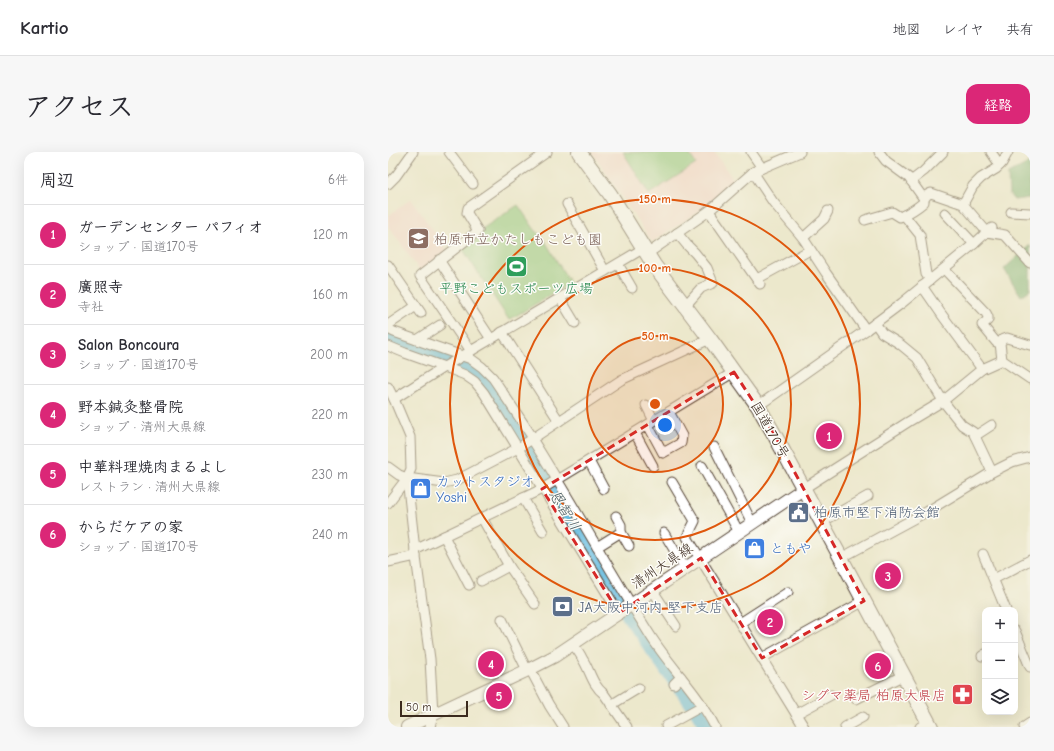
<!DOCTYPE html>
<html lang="ja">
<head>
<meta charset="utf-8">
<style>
  body { margin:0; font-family:"Comic Neue","Klee One",sans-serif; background:#f7f7f7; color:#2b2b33 }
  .controls { position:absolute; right:12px; bottom:12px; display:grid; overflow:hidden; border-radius:8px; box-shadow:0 4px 16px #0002 }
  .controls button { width:36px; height:36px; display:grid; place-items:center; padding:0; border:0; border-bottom:1px solid #e1e1e2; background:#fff; color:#2b2b33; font:20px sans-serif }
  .scale { position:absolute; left:12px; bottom:10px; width:68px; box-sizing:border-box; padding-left:4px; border:2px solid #3b2a1e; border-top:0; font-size:11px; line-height:14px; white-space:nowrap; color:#3b2a1e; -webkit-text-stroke:3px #fdfcf7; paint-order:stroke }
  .you { position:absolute; left:277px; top:273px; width:14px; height:14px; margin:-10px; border:3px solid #fff; border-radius:50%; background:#1a73e8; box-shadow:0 0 0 6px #1a73e833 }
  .badge { display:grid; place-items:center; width:26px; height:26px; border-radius:50%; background:#db2777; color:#fff; font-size:13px; font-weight:700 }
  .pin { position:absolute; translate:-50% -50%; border:2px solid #fff; box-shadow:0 1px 4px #0006 }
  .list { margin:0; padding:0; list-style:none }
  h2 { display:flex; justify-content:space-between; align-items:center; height:52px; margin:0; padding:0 16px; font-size:17px }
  h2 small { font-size:13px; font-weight:400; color:#7c7c81 }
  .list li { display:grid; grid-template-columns:26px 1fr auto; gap:12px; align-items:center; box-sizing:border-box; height:60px; padding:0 16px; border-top:1px solid #e1e1e2 }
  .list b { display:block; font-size:15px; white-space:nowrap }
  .list p { margin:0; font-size:13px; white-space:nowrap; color:#7c7c81 }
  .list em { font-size:13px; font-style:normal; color:#7c7c81 }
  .icon { flex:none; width:22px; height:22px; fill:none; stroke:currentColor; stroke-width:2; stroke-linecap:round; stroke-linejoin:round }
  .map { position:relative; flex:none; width:642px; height:575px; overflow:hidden; border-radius:12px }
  header { display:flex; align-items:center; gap:24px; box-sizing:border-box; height:56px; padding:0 20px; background:#fff; border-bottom:1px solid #e1e1e2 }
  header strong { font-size:19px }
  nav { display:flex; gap:22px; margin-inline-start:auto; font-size:14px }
  .intro { display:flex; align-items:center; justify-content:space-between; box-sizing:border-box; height:96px; padding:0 24px }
  h1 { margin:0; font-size:28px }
  .button { padding:10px 18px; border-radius:12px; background:#db2777; color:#fff; font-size:14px; font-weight:700 }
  main { display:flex; gap:24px; padding:0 24px }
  aside { flex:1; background:#fff; border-radius:12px; box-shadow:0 4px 16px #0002 }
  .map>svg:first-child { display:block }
  .built { fill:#f7d1c9 }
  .green { fill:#8ec87d; stroke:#64794e }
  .forest { fill:#72ac6c; stroke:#566b45 }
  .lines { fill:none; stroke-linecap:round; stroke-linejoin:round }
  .river { stroke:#62badf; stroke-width:16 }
  .minor-casing { stroke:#564638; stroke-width:11 }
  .major-casing { stroke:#564638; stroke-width:14 }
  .highway-casing { stroke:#564638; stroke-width:16 }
  .minor { stroke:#fff; stroke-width:9 }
  .major { stroke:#fff; stroke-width:12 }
  .highway { stroke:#fff; stroke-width:14 }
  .marked { fill:none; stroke:#d62828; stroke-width:3; stroke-dasharray:8 5; stroke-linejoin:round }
  .ring { fill:none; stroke:#df570d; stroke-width:2 }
  .labels { text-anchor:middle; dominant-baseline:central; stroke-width:3; stroke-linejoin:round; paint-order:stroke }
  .education-label { font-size:14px; fill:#785e54; stroke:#fdfcf7; text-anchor:start }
  .leisure-label { font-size:14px; fill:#27864d; stroke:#fdfcf7 }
  .street-label { font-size:14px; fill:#3b2a1e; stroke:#fdfcf7 }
  .shop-label { font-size:14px; fill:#366cbe; stroke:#fdfcf7; text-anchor:start }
  .service-label { font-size:14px; fill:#4e5e75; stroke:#fdfcf7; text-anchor:start }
  .health-label { font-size:14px; fill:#be3a42; stroke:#fdfcf7; text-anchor:end }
  .water-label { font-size:15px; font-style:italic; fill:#495c62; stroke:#fdfcf7 }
  .centre { fill:#df570d; stroke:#fdfcf7; stroke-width:2 }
  .ring-label { font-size:12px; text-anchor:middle; font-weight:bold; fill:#df570d; stroke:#fdfcf7; stroke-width:3; stroke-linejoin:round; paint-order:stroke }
</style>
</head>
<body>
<header>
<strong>Kartio</strong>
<nav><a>地図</a><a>レイヤ</a><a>共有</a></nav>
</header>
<div class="intro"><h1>アクセス</h1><a class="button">経路</a></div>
<main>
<aside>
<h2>周辺<small>6件</small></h2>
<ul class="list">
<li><span class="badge">1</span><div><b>ガーデンセンター パフィオ</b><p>ショップ · 国道170号</p></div><em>120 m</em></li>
<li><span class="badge">2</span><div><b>廣照寺</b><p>寺社</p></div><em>160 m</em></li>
<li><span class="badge">3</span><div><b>Salon Boncoura</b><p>ショップ · 国道170号</p></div><em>200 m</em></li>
<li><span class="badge">4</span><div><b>野本鍼灸整骨院</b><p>ショップ · 清州大県線</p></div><em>220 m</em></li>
<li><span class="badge">5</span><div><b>中華料理焼肉まるよし</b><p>レストラン · 清州大県線</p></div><em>230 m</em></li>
<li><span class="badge">6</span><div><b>からだケアの家</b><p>ショップ · 国道170号</p></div><em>240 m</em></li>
</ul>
</aside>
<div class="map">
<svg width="642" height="575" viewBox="0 0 642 575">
  <rect width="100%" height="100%" fill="#fdfcf7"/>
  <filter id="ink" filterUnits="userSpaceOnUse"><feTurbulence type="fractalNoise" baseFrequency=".025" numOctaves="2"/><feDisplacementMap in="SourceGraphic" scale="8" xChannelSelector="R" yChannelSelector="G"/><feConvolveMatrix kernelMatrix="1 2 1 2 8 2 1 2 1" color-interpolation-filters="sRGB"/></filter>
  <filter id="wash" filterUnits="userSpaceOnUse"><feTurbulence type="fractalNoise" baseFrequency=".012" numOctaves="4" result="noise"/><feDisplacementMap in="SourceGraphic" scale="16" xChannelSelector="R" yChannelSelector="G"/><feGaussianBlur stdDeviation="0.9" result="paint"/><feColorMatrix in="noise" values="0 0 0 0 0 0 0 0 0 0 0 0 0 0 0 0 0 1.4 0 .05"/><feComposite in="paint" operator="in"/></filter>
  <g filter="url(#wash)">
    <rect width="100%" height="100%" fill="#ece8cc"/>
    <g class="built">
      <path d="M204,0H326L345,27L315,57L264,90Z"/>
      <path d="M23,47L60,100L32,119L0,74V64Z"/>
    </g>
    <g class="green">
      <path d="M235,0H300L308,12L261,42Z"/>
      <path d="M130,53L147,78L154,84L182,131L121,168L74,96L92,84L94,77Z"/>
    </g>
    <g class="forest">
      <path d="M642,10V46L626,48L621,42L620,22Z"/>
      <path d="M642,93V138L633,144L616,117Z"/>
    </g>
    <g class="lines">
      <path class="river" d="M0,186L78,214L97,228L133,285L243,466L279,517L308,556L320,575"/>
    </g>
  </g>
  <g filter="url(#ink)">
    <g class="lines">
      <defs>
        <g id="minor">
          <path d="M61,0L85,32"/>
          <path d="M363,0L374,16"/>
          <path d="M491,0L498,9L521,26L536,47"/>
          <path d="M603,0L612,13"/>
          <path d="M365,20L385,50L415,86L438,121L478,178"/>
          <path d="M523,29L536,19L555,0"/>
          <path d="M0,32L8,24L25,0"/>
          <path d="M179,52L217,119"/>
          <path d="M575,52L585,34L593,26L608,17L614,11L620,0"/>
          <path d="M321,59L372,132"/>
          <path d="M623,60L642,61"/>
          <path d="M557,61L586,92"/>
          <path d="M516,63L532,83L538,122L542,128"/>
          <path d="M477,68L504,60L512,65C521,61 529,56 536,50V47L539,43L543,41L575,52L599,80L604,76"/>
          <path d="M289,81L299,93L307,101L319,116L325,131L313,136L297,154"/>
          <path d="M415,86L436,67L440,59"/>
          <path d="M259,102L321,59L365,20L412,0"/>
          <path d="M51,108L103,187"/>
          <path d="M230,112L244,136"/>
          <path d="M0,113L33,161"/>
          <path d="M556,117L598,161L600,165V168L594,173L608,190L612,191"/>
          <path d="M369,127L422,98"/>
          <path d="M534,134L554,163L594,217"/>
          <path d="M172,146L187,171"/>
          <path d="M487,171L494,181L512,192L529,206L555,249L574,273L585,280L604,320"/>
          <path d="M0,173L28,154"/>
          <path d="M0,177L6,180L83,207L94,215L105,226L145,286"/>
          <path d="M114,180L171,269"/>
          <path d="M29,188L52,173"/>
          <path d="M642,193L619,186L615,187L612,191L614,208L642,227"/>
          <path d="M0,194L17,201L62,217L77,223L87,230L96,241L231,461"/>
          <path d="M83,199L32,124L90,79L79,61L80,56L159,0"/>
          <path d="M0,235L6,247L22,285L23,317L19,326L0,351"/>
          <path d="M6,247L56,215L256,96"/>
          <path d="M258,253L266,269"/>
          <path d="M370,254L478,178L514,151L586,92L599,80L617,83L642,111"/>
          <path d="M260,273L275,301L293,291L294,284L281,260"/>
          <path d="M247,281L265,314"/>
          <path d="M587,284L604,273"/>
          <path d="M144,287C185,352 222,419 262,483C282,515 310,541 327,575"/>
          <path d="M326,295L364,371"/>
          <path d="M201,309L216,337"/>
          <path d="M314,314L351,380"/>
          <path d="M0,315L11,323L19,326L56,331L69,328L132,295L233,228L322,187"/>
          <path d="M19,326L27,398L42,507L45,562L42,575"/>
          <path d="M284,330L307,369L299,385L416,575"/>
          <path d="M415,337L520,270L555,249L594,217L614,208"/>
          <path d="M135,346L155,380"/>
          <path d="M228,364L233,373V380L241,394"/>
          <path d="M94,366L121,414L147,452"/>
          <path d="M434,370L480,344"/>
          <path d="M276,381L297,416"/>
          <path d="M56,384L81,433"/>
          <path d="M209,395L233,380"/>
          <path d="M27,398L154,337L346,220"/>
          <path d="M595,402L618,458"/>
          <path d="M453,406L540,359L604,320L624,310L642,305"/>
          <path d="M0,410L28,404"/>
          <path d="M606,427L642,408"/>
          <path d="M93,429L121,414"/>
          <path d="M265,439L288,474"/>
          <path d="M114,467L139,518"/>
          <path d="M352,471L400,440"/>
          <path d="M627,479L642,515"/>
          <path d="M185,492C188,497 192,501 194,506C202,518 204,533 216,542L239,575"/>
          <path d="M594,504L597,502"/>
          <path d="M374,506L476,449"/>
          <path d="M142,517L161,553L175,575"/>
          <path d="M286,532L293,525"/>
          <path d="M468,547L516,523"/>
          <path d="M223,553L251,536"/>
          <path d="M408,562L443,543"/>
          <path d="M278,574L314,554"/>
          <path d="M457,575L475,565"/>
          <path d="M532,575L541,570"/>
          <path d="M636,575L642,571"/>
        </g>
        <path id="major" d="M19,575L142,517L167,504L231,461L415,337"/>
        <path id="highway" d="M191,0L222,42L266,113L322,187L370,254L385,280L453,406L543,575"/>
      </defs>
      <use href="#minor" class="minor-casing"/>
      <use href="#major" class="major-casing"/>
      <use href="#highway" class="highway-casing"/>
      <use href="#minor" class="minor"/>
      <use href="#major" class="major"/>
      <use href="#highway" class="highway"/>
    </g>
  </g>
  <path d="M0 0H642V575H0ZM346,220L385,280L476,449L374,506L313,406L231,461L154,337Z" fill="#ece8cc" fill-opacity=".55" fill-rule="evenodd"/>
  <path class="marked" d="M346,220L385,280L476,449L374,506L313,406L231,461L154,337Z"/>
  <circle cx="267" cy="252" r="68" fill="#df570d" fill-opacity=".12"/>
  <g class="ring">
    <circle cx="267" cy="252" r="68"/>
    <circle cx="267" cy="252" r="136"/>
    <circle cx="267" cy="252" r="205"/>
  </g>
  <defs>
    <symbol id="school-square" viewBox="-11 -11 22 22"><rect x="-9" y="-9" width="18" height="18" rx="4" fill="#8d6e63" stroke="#fdfcf7"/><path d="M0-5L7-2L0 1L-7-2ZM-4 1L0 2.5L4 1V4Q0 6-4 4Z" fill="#fff"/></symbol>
    <symbol id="stadium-square" viewBox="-11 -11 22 22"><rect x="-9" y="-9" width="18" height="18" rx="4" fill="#2e9e5b" stroke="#fdfcf7"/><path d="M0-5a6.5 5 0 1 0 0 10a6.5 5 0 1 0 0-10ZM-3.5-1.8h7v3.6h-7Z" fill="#fff"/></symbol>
    <symbol id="shop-square" viewBox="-11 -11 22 22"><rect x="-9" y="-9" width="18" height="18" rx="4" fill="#3f7fe0" stroke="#fdfcf7"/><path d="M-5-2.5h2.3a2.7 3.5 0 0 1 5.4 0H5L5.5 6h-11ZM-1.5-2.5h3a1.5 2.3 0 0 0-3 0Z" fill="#fff"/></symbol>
    <symbol id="civic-square" viewBox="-11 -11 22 22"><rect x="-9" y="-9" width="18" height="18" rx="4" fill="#5c6f8a" stroke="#fdfcf7"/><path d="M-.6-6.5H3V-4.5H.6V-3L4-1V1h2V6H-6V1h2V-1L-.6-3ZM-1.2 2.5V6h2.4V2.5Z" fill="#fff"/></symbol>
    <symbol id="bank-square" viewBox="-11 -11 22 22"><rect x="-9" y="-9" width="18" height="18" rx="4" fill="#5c6f8a" stroke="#fdfcf7"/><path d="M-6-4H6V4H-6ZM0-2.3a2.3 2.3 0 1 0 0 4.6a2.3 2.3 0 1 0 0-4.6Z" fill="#fff"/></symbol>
    <symbol id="pharmacy-square" viewBox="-11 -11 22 22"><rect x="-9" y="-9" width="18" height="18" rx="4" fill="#e0444e" stroke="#fdfcf7"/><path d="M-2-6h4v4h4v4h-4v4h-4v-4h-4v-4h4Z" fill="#fff"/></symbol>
  </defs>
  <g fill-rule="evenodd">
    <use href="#school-square" x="18" y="74" width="25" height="25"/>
    <use href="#stadium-square" x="116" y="102" width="25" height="25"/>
    <use href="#shop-square" x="20" y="324" width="25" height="25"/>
    <use href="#civic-square" x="398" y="348" width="25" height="25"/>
    <use href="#shop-square" x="354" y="384" width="25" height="25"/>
    <use href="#bank-square" x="162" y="442" width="25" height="25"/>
    <use href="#pharmacy-square" x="562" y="530" width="25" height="25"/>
  </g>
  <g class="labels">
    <g class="education-label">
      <text x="46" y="87">柏原市立かたしもこども園</text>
    </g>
    <g class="leisure-label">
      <text x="128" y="136">平野こどもスポーツ広場</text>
    </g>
    <g class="street-label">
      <text transform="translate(382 278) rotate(60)">国道170号</text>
      <text transform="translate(274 414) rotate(-34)">清州大県線</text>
    </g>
    <g class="shop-label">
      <text x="48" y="329">カットスタジオ<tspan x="48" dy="16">Yoshi</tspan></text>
      <text x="382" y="396">ともや</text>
    </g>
    <g class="service-label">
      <text x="426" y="360">柏原市堅下消防会館</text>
      <text x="190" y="455">JA大阪中河内 堅下支店</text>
    </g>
    <g class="health-label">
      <text x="558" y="543">シグマ薬局 柏原大県店</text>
    </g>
    <g class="water-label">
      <text transform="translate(177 358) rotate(58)">恩智川</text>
    </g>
  </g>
  <circle cx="267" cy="252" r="6" class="centre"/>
  <g class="ring-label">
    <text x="267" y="51">150 m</text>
    <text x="267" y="120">100 m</text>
    <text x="267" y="188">50 m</text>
  </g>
</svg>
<div class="controls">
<button>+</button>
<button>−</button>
<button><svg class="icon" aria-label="layers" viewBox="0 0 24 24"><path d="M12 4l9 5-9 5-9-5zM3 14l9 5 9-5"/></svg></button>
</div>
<div class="scale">50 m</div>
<div class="you"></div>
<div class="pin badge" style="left:441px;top:284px">1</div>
<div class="pin badge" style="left:382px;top:470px">2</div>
<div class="pin badge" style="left:500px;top:424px">3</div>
<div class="pin badge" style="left:103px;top:512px">4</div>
<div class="pin badge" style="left:111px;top:544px">5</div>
<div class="pin badge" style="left:490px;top:514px">6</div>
</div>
</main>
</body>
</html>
